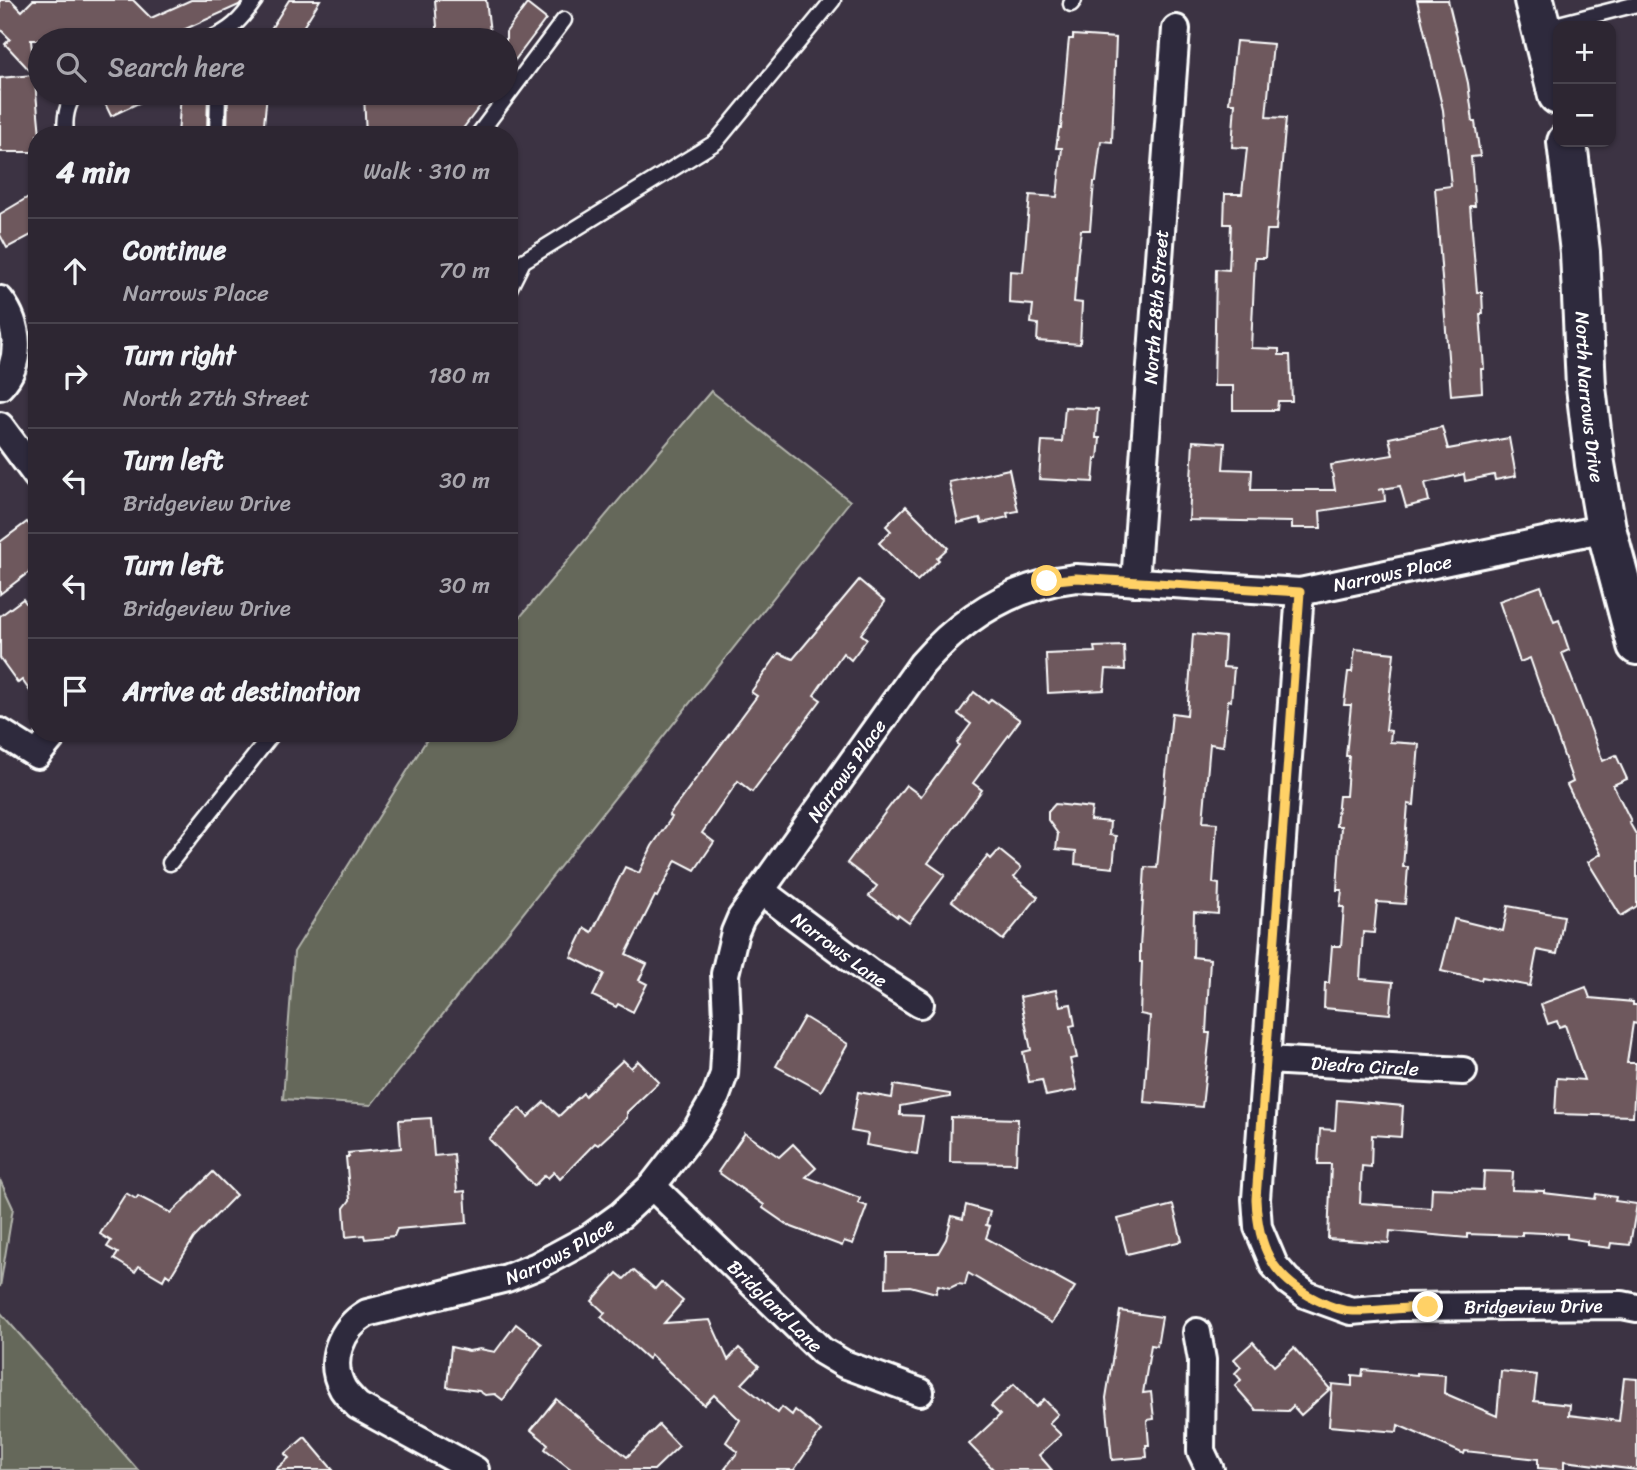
<!DOCTYPE html>
<html lang="en">
<head>
<meta charset="utf-8">
<style>
  body { margin:0; font-family:Sriracha,sans-serif; background:#352e3a; color:#f1f3f6 }
  .controls { position:absolute; right:21px; top:21px; display:grid; overflow:hidden; border-radius:14px; box-shadow:0 2px 5px #0004 }
  .controls button { width:63px; height:63px; display:grid; place-items:center; padding:0; border:0; border-bottom:2px solid #48434d; background:#2d2632; color:#f1f3f6; font:35px sans-serif }
  .stop { position:absolute; width:21px; height:21px; margin:-16px; border:5px solid #ffd166; border-radius:50%; background:#fff }
  .stop.end { background:#ffd166; border-color:#fff; box-shadow:0 2px 7px #0008 }
  .list { margin:0; padding:0; list-style:none }
  h2 { display:flex; justify-content:space-between; align-items:center; height:91px; margin:0; padding:0 28px; font-size:30px }
  h2 small { font-size:23px; font-weight:400; color:#a7a5ac }
  .list li { display:grid; grid-template-columns:46px 1fr auto; gap:21px; align-items:center; box-sizing:border-box; height:105px; padding:0 28px; border-top:2px solid #48434d }
  .list b { display:block; font-size:26px; white-space:nowrap }
  .list p { margin:0; font-size:23px; white-space:nowrap; color:#a7a5ac }
  .list em { font-size:23px; font-style:normal; color:#a7a5ac }
  .icon { flex:none; width:38px; height:38px; fill:none; stroke:currentColor; stroke-width:2; stroke-linecap:round; stroke-linejoin:round }
  .map { position:relative; flex:none; width:1637px; height:1470px; overflow:hidden }
  .search { position:absolute; background:#2d2632; box-shadow:0 2px 5px #0004; left:28px; top:28px; width:490px; height:77px; display:flex; align-items:center; gap:18px; box-sizing:border-box; padding:0 24px; border-radius:38px; color:#a7a5ac; font-size:26px }
  .panel { position:absolute; background:#2d2632; box-shadow:0 2px 5px #0004; left:28px; top:126px; width:490px; height:616px; border-radius:28px }
  .map>svg:first-child { display:block }
  .green { fill:#65685a; stroke:#b2b4ac; stroke-width:2 }
  .building { fill:#6e585d; stroke:#fff; stroke-width:2 }
  .lines { fill:none; stroke-linecap:round; stroke-linejoin:round }
  .service-casing { stroke:#fff; stroke-width:19 }
  .minor-casing { stroke:#fff; stroke-width:32 }
  .secondary-casing { stroke:#fff; stroke-width:44 }
  .service { stroke:#2f2a3d; stroke-width:14 }
  .minor { stroke:#2f2a3d; stroke-width:26 }
  .secondary { stroke:#2f2a3d; stroke-width:38 }
  .route { stroke:#ffd166; stroke-width:9 }
  .labels { text-anchor:middle; dominant-baseline:central; stroke-width:6; stroke-linejoin:round; paint-order:stroke }
  .street-label { font-size:19px; fill:#fff; stroke:#2f2a3d }
</style>
</head>
<body>
<div class="map">
<svg width="1637" height="1470" viewBox="0 0 1637 1470">
  <rect width="100%" height="100%" fill="#3c3343"/>
  <filter id="ink" filterUnits="userSpaceOnUse"><feTurbulence type="fractalNoise" baseFrequency=".0143" numOctaves="2"/><feDisplacementMap in="SourceGraphic" scale="14" xChannelSelector="R" yChannelSelector="G"/><feConvolveMatrix kernelMatrix="1 2 1 2 8 2 1 2 1" color-interpolation-filters="sRGB"/></filter>
  <g filter="url(#ink)">
    <g class="green">
      <path d="M711,391L850,501L371,1105L283,1099L294,952L431,733H509V630Z"/>
      <path d="M0,1180L13,1208L0,1287Z"/>
      <path d="M0,1312L138,1470H0Z"/>
    </g>
    <g class="building">
      <path d="M0,0H11L22,11L33,0H133L151,18L191,0H243L239,5L161,40H31L40,135H37V152H0V78L34,75L5,44L10,39L0,29Z"/>
      <path d="M289,0H320L295,40H264Z"/>
      <path d="M435,0H486L491,40H438Z"/>
      <path d="M1417,0H1448L1468,83L1473,122H1475L1480,156L1471,157L1475,206H1470L1477,292H1482L1483,314H1480L1484,369H1481L1482,392L1451,395L1435,188L1451,186L1443,110Z"/>
      <path d="M527,4L546,19L506,72V32Z"/>
      <path d="M1073,35L1116,38L1112,142L1101,141L1096,182H1094L1090,230H1081L1078,253L1074,302L1082,303L1080,344L1037,341L1038,324L1031,323L1033,305L1009,303L1010,271L1023,272L1030,195L1057,197L1062,148H1056L1059,128H1061L1068,48L1069,39H1073Z"/>
      <path d="M1236,41L1273,44L1266,117L1286,118L1276,230H1267L1265,258H1255L1251,348L1279,349V355H1290L1292,401H1278L1277,410H1233V386H1214L1216,269L1229,270L1231,224H1224L1225,194H1242L1247,148L1232,147L1235,103H1229Z"/>
      <path d="M100,93H160L111,116Z"/>
      <path d="M181,93H208L207,135H178Z"/>
      <path d="M228,93H267L263,135H227Z"/>
      <path d="M404,93H490L458,135H366L364,96Z"/>
      <path d="M37,192V232L7,248L0,235V214Z"/>
      <path d="M1065,407L1098,409L1096,438H1100L1098,459H1095L1093,482L1039,479L1042,441L1062,442Z"/>
      <path d="M1442,427L1448,449L1509,438L1516,476L1495,480L1494,475L1465,481L1464,474L1425,483L1429,501L1406,507L1400,486L1378,490L1384,489L1385,501L1320,511L1321,528H1292V522L1189,520L1193,441L1225,443L1223,469L1252,470L1251,490H1335L1331,465L1393,455L1389,438Z"/>
      <path d="M1009,469L1018,511L1007,513L1008,517L982,523L980,518L958,523L949,482Z"/>
      <path d="M906,506L948,548L937,558L939,560L917,581L879,543L891,531L886,526Z"/>
      <path d="M27,522L37,535V566L0,594V542Z"/>
      <path d="M859,580L885,602L861,634L867,639L851,660L843,653L814,695L821,700L752,792L738,781L702,833L714,842L695,870L676,860L657,897L655,896L626,954L647,964L639,980L647,984L633,1012L618,1004L616,1007L593,996L604,974L571,957L585,928L592,932L625,867L639,873L652,846L672,817L669,815L757,696L751,692L779,653L793,659Z"/>
      <path d="M1541,586L1554,622L1559,620L1569,650L1562,653L1603,761L1616,755L1627,779L1613,785L1631,821L1629,822L1637,836V906L1621,916L1588,862L1601,854L1567,785L1573,782L1530,658L1520,662L1499,601Z"/>
      <path d="M23,599L37,618V701L22,680L18,683L0,658V616Z"/>
      <path d="M1193,634L1225,637L1223,667L1234,668L1231,701L1228,700L1223,746L1210,744L1203,822L1217,823L1213,883L1219,884L1218,914L1194,912L1193,957L1210,959L1206,1033H1210L1202,1107L1144,1102L1150,1016L1140,1014L1142,962H1140V947L1145,867L1157,868L1172,713L1187,715Z"/>
      <path d="M1124,646L1125,670L1106,669L1104,690L1048,693L1046,654L1095,652L1094,647Z"/>
      <path d="M1355,649L1394,653L1386,730L1391,731L1390,742L1419,744L1414,805L1408,804L1403,867H1408L1405,904L1377,902L1374,933L1363,932L1360,979L1393,982L1390,1014L1324,1008L1325,983H1329L1332,946H1341L1344,907H1340L1342,890H1337L1341,826H1336L1339,796H1346L1349,756H1346L1351,705H1344L1348,672H1352Z"/>
      <path d="M974,692L988,703L991,699L1020,720L973,783L982,790L928,863L945,875L909,923L898,915L897,917L869,896L877,886L847,863L906,785L921,796L959,745L957,743L971,724L958,714Z"/>
      <path d="M1055,804L1092,808L1090,820L1110,822L1109,835L1116,836L1113,868L1075,864L1076,851L1056,849L1058,834L1048,820V812Z"/>
      <path d="M999,850L1021,868L1014,877L1038,897L1003,940L952,901L988,856L991,859Z"/>
      <path d="M1508,906L1564,916L1557,954L1537,950L1530,986L1482,977L1481,980L1441,971L1454,919L1503,931Z"/>
      <path d="M1586,987L1590,998L1633,1002V1005H1637V1024L1633,1023L1627,1063H1636L1633,1116L1555,1114L1557,1078L1584,1080L1565,1025L1559,1027L1557,1021L1548,1024L1541,1004Z"/>
      <path d="M1056,990L1060,1006L1071,1004L1075,1025L1070,1026L1077,1058L1070,1059L1077,1090L1046,1096L1042,1080L1029,1082L1023,1052L1031,1050L1020,997Z"/>
      <path d="M804,1017L848,1044L821,1091L776,1066Z"/>
      <path d="M623,1060L631,1068L638,1061L659,1082L627,1112V1118L598,1145L595,1143L560,1179L554,1172L548,1178L545,1175L534,1186L489,1139L519,1108L528,1117L544,1102L559,1116L583,1093L585,1096Z"/>
      <path d="M894,1085L950,1094V1097L900,1106V1115L923,1116L917,1154L866,1145L868,1134L851,1131L858,1092L892,1098Z"/>
      <path d="M1337,1100L1403,1106L1401,1137L1372,1135L1371,1167L1362,1166L1360,1203L1431,1208L1432,1188L1483,1190L1484,1171L1513,1172L1512,1190L1544,1191V1193L1595,1199L1596,1194L1616,1197L1615,1201L1637,1204L1630,1245L1611,1243L1610,1248L1587,1245V1241L1567,1238V1234L1522,1232V1236L1467,1234V1238L1390,1231L1389,1243L1328,1239L1331,1164H1318L1320,1129L1335,1130Z"/>
      <path d="M951,1117L1018,1119L1016,1163L950,1162Z"/>
      <path d="M431,1118L434,1156L454,1154L457,1192L465,1191L467,1223L397,1229L394,1236L365,1239L364,1235L346,1237L344,1208L350,1200L346,1157H349L348,1153L401,1148L399,1120Z"/>
      <path d="M745,1133L779,1157L793,1144L816,1168L806,1177L860,1198L858,1203L867,1206L853,1244L844,1241L842,1246L789,1226L763,1208L764,1205L718,1172Z"/>
      <path d="M213,1172L236,1195L194,1238L170,1277L166,1274L163,1280L139,1266L135,1272L114,1259L118,1253L107,1247L111,1241L100,1234L126,1193L136,1199L138,1196L171,1213Z"/>
      <path d="M966,1205L990,1212L986,1225L990,1226L986,1238L1075,1287L1052,1323L968,1273L965,1285L958,1284L950,1288L938,1285L936,1293L910,1286L886,1287L887,1253H938L946,1239L952,1216L963,1219Z"/>
      <path d="M1173,1205L1182,1241L1127,1254L1118,1219Z"/>
      <path d="M633,1270L655,1289L661,1282L683,1301L664,1323L710,1320L728,1360L739,1348L759,1366L742,1384L778,1413L782,1407L792,1415L795,1410L821,1431L794,1470H724L738,1452L726,1442L740,1420L714,1395L704,1405L651,1355L648,1359L601,1317L605,1313L592,1301L617,1273L624,1279Z"/>
      <path d="M1120,1311L1162,1317L1157,1346L1151,1345L1143,1393L1151,1392L1154,1419L1147,1420L1149,1445H1146L1147,1457L1112,1460L1106,1398Z"/>
      <path d="M516,1324L542,1344L503,1400L495,1394L485,1395L479,1391L447,1387L451,1347L469,1351L480,1349L495,1352Z"/>
      <path d="M1253,1342L1274,1366L1294,1348L1330,1389L1301,1415L1293,1406L1288,1411L1256,1410L1235,1386L1241,1380L1235,1373L1241,1367L1234,1359Z"/>
      <path d="M1363,1370L1417,1375V1373L1445,1375L1444,1393L1497,1416L1501,1371L1537,1375L1534,1401L1570,1405L1569,1415L1619,1421L1624,1378L1637,1379V1470L1564,1461V1470L1538,1468V1459L1465,1451L1464,1454L1398,1425L1397,1432L1329,1426L1332,1384L1352,1386V1375L1362,1376Z"/>
      <path d="M1014,1384L1036,1407L1044,1399L1058,1414L1049,1423L1061,1435L1039,1455L1052,1470H994L969,1444L1000,1415L991,1406Z"/>
      <path d="M556,1399L627,1457L659,1425L679,1446L654,1470H572L545,1449L548,1444L531,1430Z"/>
      <path d="M305,1437L333,1470H275L289,1458L285,1454Z"/>
    </g>
    <g class="lines">
      <defs>
        <g id="service">
          <path d="M1071,4L1074,0"/>
          <path d="M1543,28L1637,4"/>
          <path d="M207,40C230,32 241,20 255,0"/>
          <path d="M66,135C64,119 66,105 76,93"/>
          <path d="M217,135L218,93"/>
          <path d="M478,135L564,20"/>
          <path d="M509,289L523,261L716,142L833,0"/>
          <path d="M170,863L273,733"/>
        </g>
        <g id="minor">
          <path d="M0,300C19,324 23,362 0,386"/>
          <path d="M0,426L37,476"/>
          <path id="s1" d="M1135,582L1176,29"/>
          <path id="s2" d="M1300,592L1256,1199L1258,1227L1274,1265L1288,1281L1307,1295L1351,1311L1399,1307L1622,1305L1637,1308"/>
          <path d="M0,732L37,755L55,733"/>
          <path id="s3" d="M761,891L869,972L920,1004"/>
          <path id="s4" d="M1267,1060L1463,1071"/>
          <path id="s5" d="M652,1186L822,1351L844,1364L920,1392"/>
          <path d="M1197,1332L1202,1360L1201,1451L1210,1470"/>
          <path id="s6" d="M475,1470L358,1406C353,1401 347,1395 343,1389C327,1361 341,1328 367,1313L507,1278L537,1266L589,1238L621,1215L652,1186L698,1127L716,1096L724,1074L727,1018L725,974L735,932L741,918L922,664C963,617 1013,585 1076,578L1300,592L1606,528"/>
        </g>
        <g id="secondary">
          <path d="M1534,0L1558,95"/>
          <path id="s7" d="M1567,142L1580,252L1586,387L1595,464L1606,528L1637,645"/>
        </g>
      </defs>
      <use href="#service" class="service-casing"/>
      <use href="#minor" class="minor-casing"/>
      <use href="#secondary" class="secondary-casing"/>
      <use href="#service" class="service"/>
      <use href="#minor" class="minor"/>
      <use href="#secondary" class="secondary"/>
    </g>
  </g>
  <g class="lines" filter="url(#ink)">
    <path class="route" d="M1047,581L1076,578L1300,592L1256,1199C1258,1247 1272,1278 1317,1300C1327,1305 1341,1311 1353,1311C1377,1312 1403,1307 1428,1307"/>
  </g>
  <g class="labels">
    <g class="street-label">
      <text stroke="none"><textPath href="#s1" startOffset="276">North 28th Street</textPath></text>
      <text stroke="none"><textPath href="#s7" startOffset="256">North Narrows Drive</textPath></text>
      <text stroke="none"><textPath href="#s6" startOffset="1666">Narrows Place</textPath></text>
      <text stroke="none"><textPath href="#s6" startOffset="1036">Narrows Place</textPath></text>
      <text stroke="none"><textPath href="#s3" startOffset="98">Narrows Lane</textPath></text>
      <text stroke="none"><textPath href="#s4" startOffset="98">Diedra Circle</textPath></text>
      <text stroke="none"><textPath href="#s6" startOffset="448">Narrows Place</textPath></text>
      <text stroke="none"><textPath href="#s5" startOffset="172">Bridgland Lane</textPath></text>
      <text stroke="none"><textPath href="#s2" startOffset="952">Bridgeview Drive</textPath></text>
    </g>
  </g>
</svg>
<div class="controls">
<button>+</button>
<button>−</button>
</div>
<div class="stop" style="left:1047px;top:581px"></div>
<div class="stop end" style="left:1428px;top:1307px"></div>
<div class="search"><svg class="icon" aria-label="search" viewBox="0 0 24 24"><circle cx="10" cy="10" r="6"/><path d="M15 15l6 6"/></svg>Search here</div>
<section class="panel">
<h2>4 min<small>Walk · 310 m</small></h2>
<ul class="list">
<li><svg class="icon" aria-label="ahead" viewBox="0 0 24 24"><path d="M12 20V5M6 11l6-6 6 6"/></svg><div><b>Continue</b><p>Narrows Place</p></div><em>70 m</em></li>
<li><svg class="icon" aria-label="right" viewBox="0 0 24 24"><path d="M7 20v-9h11M14 6l5 5-5 5"/></svg><div><b>Turn right</b><p>North 27th Street</p></div><em>180 m</em></li>
<li><svg class="icon" aria-label="left" viewBox="0 0 24 24"><path d="M17 20v-9H6M10 6l-5 5 5 5"/></svg><div><b>Turn left</b><p>Bridgeview Drive</p></div><em>30 m</em></li>
<li><svg class="icon" aria-label="left" viewBox="0 0 24 24"><path d="M17 20v-9H6M10 6l-5 5 5 5"/></svg><div><b>Turn left</b><p>Bridgeview Drive</p></div><em>30 m</em></li>
<li><svg class="icon" aria-label="arrive" viewBox="0 0 24 24"><path d="M6 21V4h12l-3 4 3 4H6"/></svg><div><b>Arrive at destination</b></div></li>
</ul>
</section>
</div>
</body>
</html>
